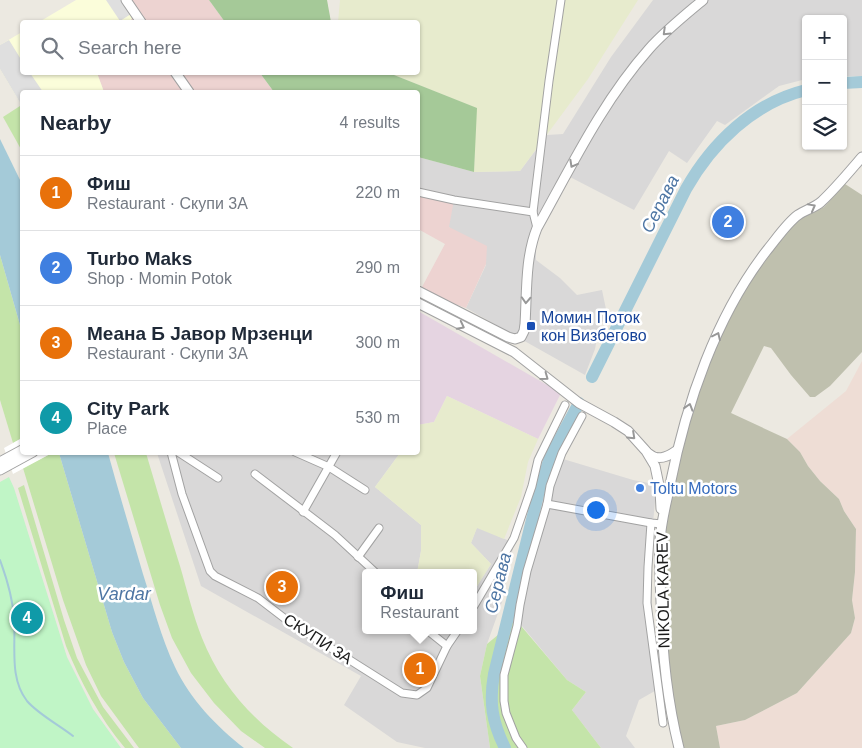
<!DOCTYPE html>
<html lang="en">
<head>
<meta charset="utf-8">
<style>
  body { margin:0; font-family:Arial,sans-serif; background:#f2f2f3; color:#1f2937 }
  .controls { position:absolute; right:15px; top:15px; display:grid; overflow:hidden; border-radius:5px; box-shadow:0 1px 4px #0004 }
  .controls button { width:45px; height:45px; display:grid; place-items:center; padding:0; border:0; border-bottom:1px solid #e0e1e3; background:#fff; color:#1f2937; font:25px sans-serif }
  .you { position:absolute; left:595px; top:509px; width:18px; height:18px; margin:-12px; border:4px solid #fff; border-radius:50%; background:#1a73e8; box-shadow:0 0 0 8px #1a73e833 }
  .badge { display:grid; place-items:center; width:32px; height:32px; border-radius:50%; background:#bb120c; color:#fff; font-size:16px; font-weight:700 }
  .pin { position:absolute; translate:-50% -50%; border:2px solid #fff; box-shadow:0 1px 5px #0006 }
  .popup { position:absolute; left:362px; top:569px; width:115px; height:65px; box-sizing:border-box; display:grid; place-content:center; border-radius:5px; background:#fff; filter:drop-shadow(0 1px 4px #0005); font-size:16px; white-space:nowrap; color:#747a83 }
  .popup b { font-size:19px; color:#1f2937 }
  .popup::after { content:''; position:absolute; left:50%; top:100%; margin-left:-10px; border:10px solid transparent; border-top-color:#fff }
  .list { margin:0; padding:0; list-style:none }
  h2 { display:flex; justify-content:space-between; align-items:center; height:65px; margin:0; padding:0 20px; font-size:21px }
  h2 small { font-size:16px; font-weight:400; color:#747a83 }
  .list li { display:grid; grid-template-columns:32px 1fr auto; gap:15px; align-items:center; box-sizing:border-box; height:75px; padding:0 20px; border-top:1px solid #e0e1e3 }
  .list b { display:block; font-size:19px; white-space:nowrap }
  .list p { margin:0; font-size:16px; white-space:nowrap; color:#747a83 }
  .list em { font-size:16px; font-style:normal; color:#747a83 }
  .icon { flex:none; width:28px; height:28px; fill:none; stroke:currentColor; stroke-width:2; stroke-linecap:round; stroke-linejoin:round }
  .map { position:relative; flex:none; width:862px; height:748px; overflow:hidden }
  .search { position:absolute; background:#fff; box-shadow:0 1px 4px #0004; left:20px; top:20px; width:400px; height:55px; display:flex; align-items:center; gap:12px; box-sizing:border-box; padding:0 18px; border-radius:5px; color:#747a83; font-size:19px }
  .panel { position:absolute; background:#fff; box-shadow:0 1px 4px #0004; left:20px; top:90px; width:400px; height:365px; border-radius:5px }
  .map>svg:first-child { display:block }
  .residential { fill:#d9d8d8 }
  .commercial { fill:#edd3d1 }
  .industrial { fill:#e5d4e1 }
  .education { fill:#fbfdda }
  .military { fill:#eeddd5 }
  .construction { fill:#bfc0ae }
  .farmland { fill:#e7ebcd }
  .grass { fill:#c4e4a9 }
  .forest { fill:#a5c998 }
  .park { fill:#c0f5c6 }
  .parking { fill:#dfdfdf }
  .water { fill:#a4cad8 }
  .pier { fill:#fff }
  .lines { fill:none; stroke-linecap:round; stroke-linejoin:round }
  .stream { stroke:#a4cad8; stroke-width:2 }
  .river { stroke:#a4cad8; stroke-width:12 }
  .minor-casing { stroke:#a2a2a2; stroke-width:9 }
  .tertiary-casing { stroke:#a2a2a2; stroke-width:11 }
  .minor { stroke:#fff; stroke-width:7 }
  .tertiary { stroke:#fff; stroke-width:9 }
  .oneway { stroke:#989898 }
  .transit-dot { fill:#1a4fb4; stroke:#fff; stroke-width:2 }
  .shop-dot { fill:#3f7fe0; stroke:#fff; stroke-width:2 }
  .labels { text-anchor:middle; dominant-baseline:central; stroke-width:5; stroke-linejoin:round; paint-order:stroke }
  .transit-label { font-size:16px; fill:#164399; stroke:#fff; text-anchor:start }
  .shop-label { font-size:16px; fill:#366cbe; stroke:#fff; text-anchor:start }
  .street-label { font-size:16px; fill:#1b1b1b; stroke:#fff }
  .water-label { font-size:18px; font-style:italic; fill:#4e76a4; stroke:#fff }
</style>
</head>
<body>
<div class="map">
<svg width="862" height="748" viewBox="0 0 862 748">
  <rect width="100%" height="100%" fill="#ece9e1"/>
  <g class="residential">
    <path d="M653,0H862V76H843V19H806V79L779,86L725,125L717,121L687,163L669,151L634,210L570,177L543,227L536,243V260L560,278L577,295L602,290L607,314L599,328L595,349L585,375L466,308L486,265L449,227L418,192V157L474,172L520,171L547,135L563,134L611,57Z"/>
    <path d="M157,453H400L375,487L421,525V551L417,573H366V630H474V591L491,564L471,543L477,527L514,543L502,602L487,644L480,676L490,748H425L397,742L344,705L361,676L201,586Z"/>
    <path d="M553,456L633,480L654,484L656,491L650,555L652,613L660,688L639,700L626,736L635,748H601L572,710L586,692L567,680L517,620L507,627L539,502Z"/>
  </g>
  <g class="commercial">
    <path d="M122,0H209L225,22H130L133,16Z"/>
    <path d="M97,73H260L274,92H104Z"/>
    <path d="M418,192L454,200L449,227L487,246L486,264L466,308L449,302L422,287L445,244L418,229Z"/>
  </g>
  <path class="industrial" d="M418,311L561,393L538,439L447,396L434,422L418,425Z"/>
  <g class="education">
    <path d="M76,0H122L133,16L130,22H39Z"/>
    <path d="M22,32V72L97,73L104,92H22V106L0,69V45Z"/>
  </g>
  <path class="military" d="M862,361V748H720L716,726L745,720L797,693L851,633L855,618L852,600L855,572L856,529L844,511L839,499L820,481L808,466L800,452L787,439L846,391Z"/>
  <path class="construction" d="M845,184L862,195V352L830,386L815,397H810L791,375L771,348L764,346L731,413L787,439L800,452L808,466L820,481L839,499L844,511L856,529L855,572L852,600L855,618L851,633L797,693L745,720L716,726L720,748H683L673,699L665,631L663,596L664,535L679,454L711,353L732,312L753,275L764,263L794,222L824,207Z"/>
  <g class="farmland">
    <path d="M340,0H638L588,79L520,171L474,172L476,108L389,73L418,72V22H338Z"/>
    <path d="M447,396L538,439L528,462L521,497L504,539L477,528L471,543L491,564L474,591V573H417L421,551V525L375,487L400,453L418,452V425L434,422Z"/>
  </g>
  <g class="grass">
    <path d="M20,106L22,110V151L3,117Z"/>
    <path d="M0,255L22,332V438L13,443L0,400Z"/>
    <path d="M52,453H59L112,632L124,662L143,698L181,748H139L101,696L86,665L63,600L23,468Z"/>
    <path d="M114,453H146C157,490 168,528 180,566C187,590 193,615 202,638C220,684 253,721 293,748H265L241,731L214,703L191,673L172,638L160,605Z"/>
    <path d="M24,485L64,620L77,658L103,707L134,748H125C99,717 81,683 66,646L18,488Z"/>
    <path d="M516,620L567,680L586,692L572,710L601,748H490L480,676L487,644Z"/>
  </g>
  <g class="forest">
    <path d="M209,0H327L331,22H225Z"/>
    <path d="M260,73H389L477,108L474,172L418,157V92H274Z"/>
  </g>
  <path class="park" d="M9,477L14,488L67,657L93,709L121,748H0V482Z"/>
  <g class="parking">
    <path d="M106,0H121L131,14L120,21Z"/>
    <path d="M9,40L22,61V72L30,73L43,92H22V106L0,69V45Z"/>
  </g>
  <g class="water">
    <path d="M0,139L22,184V332L0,255Z"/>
    <path d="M59,453H108C119,493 131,533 143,574C153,605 161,638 175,667C190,699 217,727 244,748H181L143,698L124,662L112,632Z"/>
  </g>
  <path class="pier" d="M22,438V452L52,453L13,474L4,448Z"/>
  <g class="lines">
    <path class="stream" d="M0,560C7,579 13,599 14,619C16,646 9,678 27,701C38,714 59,725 73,736"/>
    <g class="river">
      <path d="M843,83L862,82"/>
      <path d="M592,377L686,189C712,143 753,103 806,90"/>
      <path d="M505,748C492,722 489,702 494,674L540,487L551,455L579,403"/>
    </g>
    <defs>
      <g id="minor">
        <path d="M418,192L454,200L533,212L537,228"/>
        <path d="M533,212L549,81L561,0"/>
        <path d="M171,452L182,494L210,571L215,576L258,598L288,621L402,693L417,695L427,688L447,646L458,630"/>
        <path d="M178,452L218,478"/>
        <path d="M295,452L329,467L365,490"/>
        <path d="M255,474L335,535L376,573"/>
        <path d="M547,504L651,523L662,524"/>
        <path d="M303,512L337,452"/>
        <path d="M651,523L648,567L647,603L663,723"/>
        <path d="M358,557L379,528"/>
        <path d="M474,606L514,538L532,486L538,460L565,405"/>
        <path d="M427,630L447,646"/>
        <path d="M523,748L516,738L506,713L504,701V675L517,626L520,605L527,571L547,504L550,486L562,453L582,416"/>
      </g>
      <g id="tertiary">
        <path d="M126,0L141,22"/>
        <path d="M175,72L189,92"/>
        <path d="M418,291L508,337L515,339L521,337L524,331L525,324C527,292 525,258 537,228C571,167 602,102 649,49C665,31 684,16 703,0"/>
        <path d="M418,303L514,352L579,403L614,422L628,431L646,451L655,466L660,490L661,509"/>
        <path d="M648,453C657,461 666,458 676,451"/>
        <path d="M0,462L22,450"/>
        <path d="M0,470L33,452"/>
        <path d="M679,748C667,700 662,651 661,602C660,581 659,561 660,541C661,522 666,504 670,485C686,404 716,315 768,249C777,238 787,223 798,215C805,210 814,208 821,202C836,188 849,172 862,157"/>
      </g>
    </defs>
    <use href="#minor" class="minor-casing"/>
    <use href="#tertiary" class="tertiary-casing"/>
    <use href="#minor" class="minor"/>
    <use href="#tertiary" class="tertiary"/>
  </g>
  <defs><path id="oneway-chevron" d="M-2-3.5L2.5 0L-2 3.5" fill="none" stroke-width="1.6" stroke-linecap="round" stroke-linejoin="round" transform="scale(1.25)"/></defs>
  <g class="oneway">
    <use href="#oneway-chevron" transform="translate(666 32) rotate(136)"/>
    <use href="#oneway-chevron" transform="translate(573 164) rotate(119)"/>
    <use href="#oneway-chevron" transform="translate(812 207) rotate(-29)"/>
    <use href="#oneway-chevron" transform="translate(526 300) rotate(93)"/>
    <use href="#oneway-chevron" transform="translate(461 326) rotate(27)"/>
    <use href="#oneway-chevron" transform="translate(717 336) rotate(-65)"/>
    <use href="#oneway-chevron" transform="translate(545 377) rotate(36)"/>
    <use href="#oneway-chevron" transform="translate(689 407) rotate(-73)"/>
    <use href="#oneway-chevron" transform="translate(632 436) rotate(43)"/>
  </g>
  <rect class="transit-dot" x="526" y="321" width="10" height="10" rx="2.5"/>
  <circle class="shop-dot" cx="640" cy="488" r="5"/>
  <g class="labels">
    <g class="transit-label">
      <text x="541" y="317">Момин Поток<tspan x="541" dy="18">кон Визбегово</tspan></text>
    </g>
    <g class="shop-label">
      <text x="650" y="488">Toltu Motors</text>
    </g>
    <g class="street-label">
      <text transform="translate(663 590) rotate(-91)">NIKOLA KAREV</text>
      <text transform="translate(318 639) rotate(33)">СКУПИ 3А</text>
    </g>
    <g class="water-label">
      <text transform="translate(660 204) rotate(-63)">Серава</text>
      <text transform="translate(498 583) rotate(-76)">Серава</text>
      <text x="124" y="594">Vardar</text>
    </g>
  </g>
</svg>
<div class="controls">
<button>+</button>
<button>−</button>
<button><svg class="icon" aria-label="layers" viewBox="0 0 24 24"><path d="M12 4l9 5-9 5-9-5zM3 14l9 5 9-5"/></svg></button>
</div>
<div class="you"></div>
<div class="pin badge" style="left:420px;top:669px;background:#e8710a">1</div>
<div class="popup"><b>Фиш</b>Restaurant</div>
<div class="pin badge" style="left:728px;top:222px;background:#3f7fe0">2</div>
<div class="pin badge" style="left:282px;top:587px;background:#e8710a">3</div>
<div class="pin badge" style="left:27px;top:618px;background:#0f9aa8">4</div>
<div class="search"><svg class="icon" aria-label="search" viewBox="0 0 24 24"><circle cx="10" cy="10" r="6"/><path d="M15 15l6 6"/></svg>Search here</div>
<section class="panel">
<h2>Nearby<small>4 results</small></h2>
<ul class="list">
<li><span class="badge" style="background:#e8710a">1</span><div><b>Фиш</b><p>Restaurant · Скупи 3А</p></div><em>220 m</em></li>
<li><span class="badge" style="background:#3f7fe0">2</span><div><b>Turbo Maks</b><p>Shop · Momin Potok</p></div><em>290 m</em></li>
<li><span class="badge" style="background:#e8710a">3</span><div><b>Меана Б Јавор Мрзенци</b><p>Restaurant · Скупи 3А</p></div><em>300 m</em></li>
<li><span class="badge" style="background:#0f9aa8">4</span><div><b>City Park</b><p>Place</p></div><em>530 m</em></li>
</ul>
</section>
</div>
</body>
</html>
